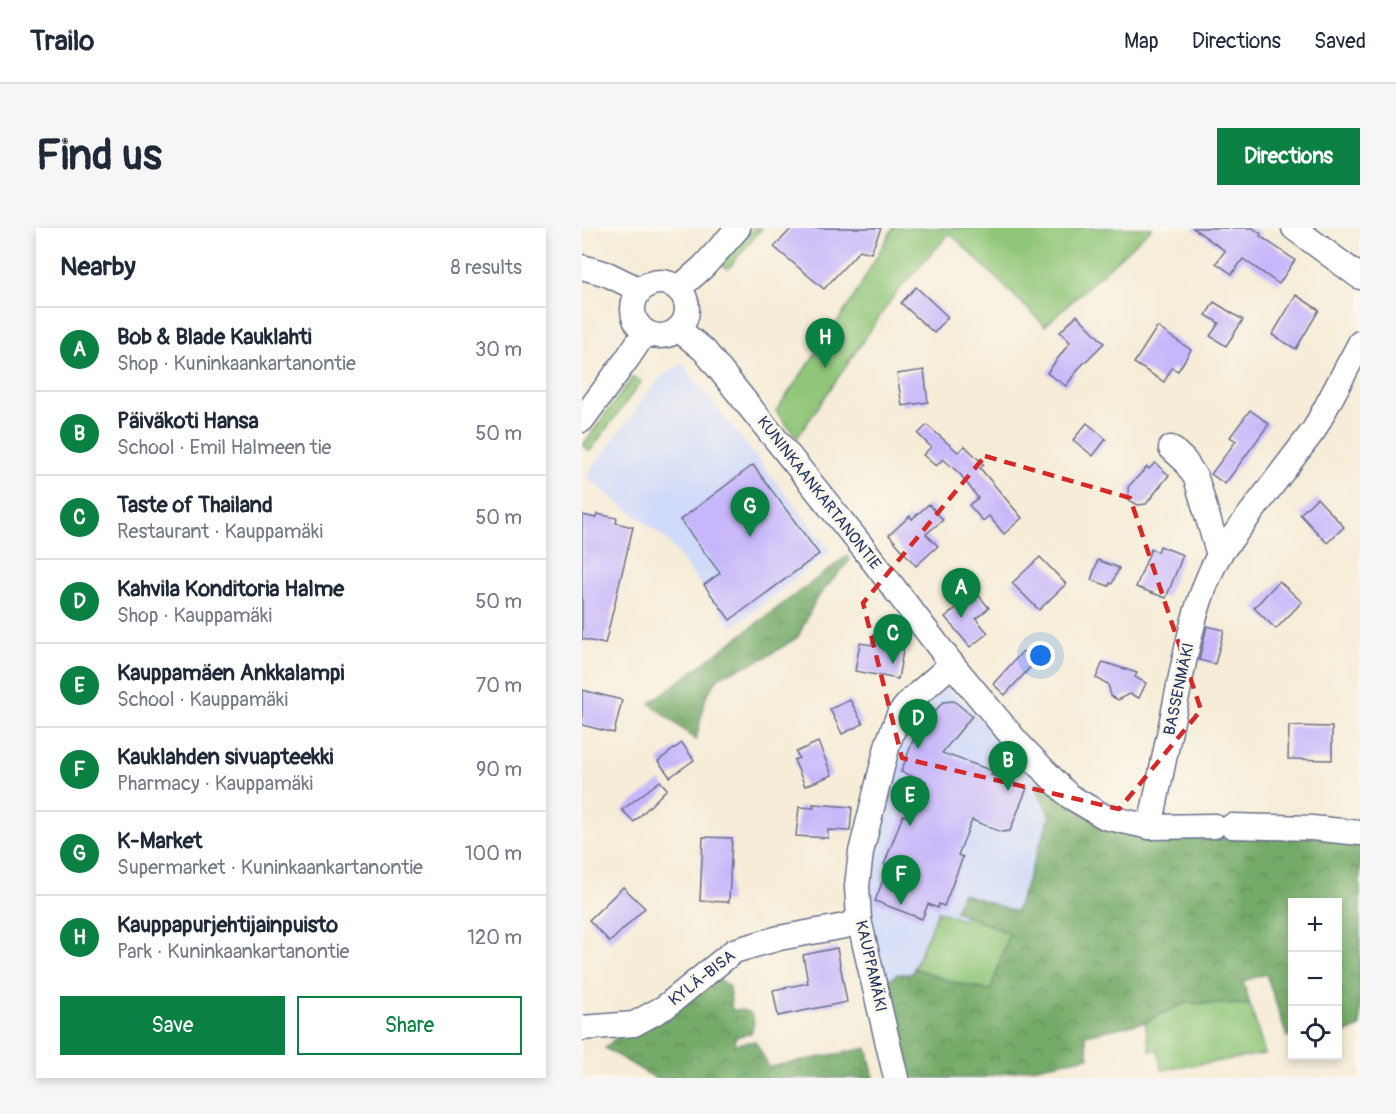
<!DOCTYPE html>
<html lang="en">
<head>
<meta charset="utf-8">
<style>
  body { margin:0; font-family:Pangolin,sans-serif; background:#f6f6f7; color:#1f2937 }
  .controls { position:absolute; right:18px; bottom:18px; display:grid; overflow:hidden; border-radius:0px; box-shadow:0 3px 9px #0003 }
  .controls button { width:54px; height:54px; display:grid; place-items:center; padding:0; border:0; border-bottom:2px solid #e0e1e3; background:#fff; color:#1f2937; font:30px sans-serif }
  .you { position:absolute; left:459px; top:428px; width:21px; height:21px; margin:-15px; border:4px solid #fff; border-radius:50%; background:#1a73e8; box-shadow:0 0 0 9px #1a73e833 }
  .badge { display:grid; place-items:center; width:39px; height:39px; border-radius:50%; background:#0b8043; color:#fff; font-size:20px; font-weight:700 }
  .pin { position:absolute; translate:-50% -50px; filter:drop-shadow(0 2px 3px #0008) }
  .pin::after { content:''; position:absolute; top:32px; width:21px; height:18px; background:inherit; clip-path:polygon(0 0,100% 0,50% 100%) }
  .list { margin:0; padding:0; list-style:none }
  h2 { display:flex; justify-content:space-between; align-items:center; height:78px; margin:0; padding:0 24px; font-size:26px }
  h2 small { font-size:20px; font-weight:400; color:#747a83 }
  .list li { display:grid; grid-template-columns:39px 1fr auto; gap:18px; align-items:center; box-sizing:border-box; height:84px; padding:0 24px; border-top:2px solid #e0e1e3 }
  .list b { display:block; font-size:22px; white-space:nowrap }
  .list p { margin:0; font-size:20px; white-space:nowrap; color:#747a83 }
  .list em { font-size:20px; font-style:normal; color:#747a83 }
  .actions { display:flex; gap:12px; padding:18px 24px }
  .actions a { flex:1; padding:14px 0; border:2px solid #0b8043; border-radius:0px; text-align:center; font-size:21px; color:#0b8043 }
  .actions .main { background:#0b8043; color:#fff }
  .icon { flex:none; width:33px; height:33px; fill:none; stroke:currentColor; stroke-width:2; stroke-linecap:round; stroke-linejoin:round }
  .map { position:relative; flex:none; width:778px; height:850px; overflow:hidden; border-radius:0px }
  header { display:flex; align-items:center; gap:36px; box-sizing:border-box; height:84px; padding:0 30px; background:#fff; border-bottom:2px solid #e0e1e3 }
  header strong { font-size:28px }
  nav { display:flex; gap:33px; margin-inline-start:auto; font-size:21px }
  .intro { display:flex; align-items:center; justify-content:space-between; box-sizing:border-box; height:144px; padding:0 36px }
  h1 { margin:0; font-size:42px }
  .button { padding:15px 27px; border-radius:0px; background:#0b8043; color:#fff; font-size:21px; font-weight:700 }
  main { display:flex; gap:36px; padding:0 36px }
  aside { flex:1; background:#fff; border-radius:0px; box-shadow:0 3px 9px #0003 }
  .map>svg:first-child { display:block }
  .built { fill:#d0daf9 }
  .green { fill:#90c678; stroke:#567a6b; stroke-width:1.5 }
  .forest { fill:url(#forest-crowns); stroke:#486d63; stroke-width:1.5 }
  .building { fill:#c6b6fb }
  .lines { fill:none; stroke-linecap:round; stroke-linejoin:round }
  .minor-casing { stroke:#687188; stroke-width:27 }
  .minor { stroke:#fff; stroke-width:24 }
  .marked { fill:none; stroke:#d62828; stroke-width:4.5; stroke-dasharray:12 8; stroke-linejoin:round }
  .labels { text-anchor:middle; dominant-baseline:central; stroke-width:6; stroke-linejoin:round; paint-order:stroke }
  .street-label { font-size:16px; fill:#1b2f5e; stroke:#fbf7ec }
</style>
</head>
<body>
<header>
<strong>Trailo</strong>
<nav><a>Map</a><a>Directions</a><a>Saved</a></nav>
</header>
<div class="intro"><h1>Find us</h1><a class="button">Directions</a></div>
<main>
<aside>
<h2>Nearby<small>8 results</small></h2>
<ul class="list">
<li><span class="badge">A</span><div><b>Bob &amp; Blade Kauklahti</b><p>Shop · Kuninkaankartanontie</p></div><em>30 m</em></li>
<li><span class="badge">B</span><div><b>Päiväkoti Hansa</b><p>School · Emil Halmeen tie</p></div><em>50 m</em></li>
<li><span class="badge">C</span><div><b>Taste of Thailand</b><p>Restaurant · Kauppamäki</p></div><em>50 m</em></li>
<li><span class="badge">D</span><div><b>Kahvila Konditoria Halme</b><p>Shop · Kauppamäki</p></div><em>50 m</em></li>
<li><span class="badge">E</span><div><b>Kauppamäen Ankkalampi</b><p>School · Kauppamäki</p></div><em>70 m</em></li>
<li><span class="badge">F</span><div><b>Kauklahden sivuapteekki</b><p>Pharmacy · Kauppamäki</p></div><em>90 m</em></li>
<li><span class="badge">G</span><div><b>K-Market</b><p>Supermarket · Kuninkaankartanontie</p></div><em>100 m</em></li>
<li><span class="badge">H</span><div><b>Kauppapurjehtijainpuisto</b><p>Park · Kuninkaankartanontie</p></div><em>120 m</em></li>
</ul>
<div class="actions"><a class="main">Save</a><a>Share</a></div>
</aside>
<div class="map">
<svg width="778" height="850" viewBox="0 0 778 850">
  <defs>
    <pattern id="forest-crowns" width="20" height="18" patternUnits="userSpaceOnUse" patternTransform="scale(1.5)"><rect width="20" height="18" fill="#74ab68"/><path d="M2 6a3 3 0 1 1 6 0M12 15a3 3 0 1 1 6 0" fill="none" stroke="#5e8c59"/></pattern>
  </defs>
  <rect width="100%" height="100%" fill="#fbf7ec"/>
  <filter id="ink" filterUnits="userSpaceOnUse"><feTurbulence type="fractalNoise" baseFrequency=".0167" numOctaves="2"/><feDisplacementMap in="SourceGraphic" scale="12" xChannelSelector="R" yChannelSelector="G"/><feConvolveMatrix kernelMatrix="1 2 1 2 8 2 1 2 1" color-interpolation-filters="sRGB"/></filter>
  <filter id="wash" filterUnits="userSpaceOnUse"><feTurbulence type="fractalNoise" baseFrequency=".008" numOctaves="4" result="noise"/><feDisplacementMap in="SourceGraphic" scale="24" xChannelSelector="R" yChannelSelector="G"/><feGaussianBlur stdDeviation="1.35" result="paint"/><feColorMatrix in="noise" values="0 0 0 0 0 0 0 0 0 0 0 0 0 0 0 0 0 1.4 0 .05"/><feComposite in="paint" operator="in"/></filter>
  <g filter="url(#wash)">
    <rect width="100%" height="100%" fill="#f6ecd7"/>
    <g class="built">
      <path d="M100,136L249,323L150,399L86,313L4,249L77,150Z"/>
      <path d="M365,458L459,551L456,566L468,588L434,684L380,665L374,684L427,705L332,740L330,746H315L311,750L301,751L283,685L282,655L318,514L341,482Z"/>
    </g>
    <g class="green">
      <path d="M171,0H180L146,41L139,36Z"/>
      <path d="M311,0H570L463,98L368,5L313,66L215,210L194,183L269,74Z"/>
      <path d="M51,149L59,154L8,223L1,217Z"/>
      <path d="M356,683L380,692L382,687L427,705L409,762L373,755L332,740Z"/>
      <path d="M603,775L668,777L683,826L580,842L576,822L568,823L563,794Z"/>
    </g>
    <g class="forest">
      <path d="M265,328L268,332L234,371L216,409L184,429L137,449L124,468L114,512L68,475Z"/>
      <path d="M459,551L577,610L778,608V799L761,806L756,798V674H710V807L705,809L684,746L661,753L668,777L603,775L563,794L503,807L507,829L397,850H323L301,751L311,750L315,746H330L332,740L373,755L409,762L427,705L373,683L380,665L434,684L468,588L454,559Z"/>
      <path d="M132,748L147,759L150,782C166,780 177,787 169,805L153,809V816L173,813L187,839L285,820L292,850H73L23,820L39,805Z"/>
    </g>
    <g id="blocks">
      <g class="building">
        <path d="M210,0H299L289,25L278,22L242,61L192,19Z"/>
        <path d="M611,0H671L679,6L678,8L713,32L697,56L661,31L650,46L634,35L643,23Z"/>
        <path d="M334,59L366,89L352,105L319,75Z"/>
        <path d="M714,67L737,82L714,121L690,107Z"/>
        <path d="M632,74L661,92L644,118L628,108L637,95L624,87Z"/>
        <path d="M495,87L522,115L497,140L484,158L465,145L488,114L478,104Z"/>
        <path d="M575,99L609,122L596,143L590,140L582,154L552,135Z"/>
        <path d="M342,142L346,174L320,178L315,146Z"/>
        <path d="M668,182L687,196L643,256L629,246L654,213L648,209Z"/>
        <path d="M505,195L524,211L511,228L491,212Z"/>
        <path d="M345,197L376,224L383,218L402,237L398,240L440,290L422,306L407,288L401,293L387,277L396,270L378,246L361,231L354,238L341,227L349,219L336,206Z"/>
        <path d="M573,235L587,247L564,276L556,277L547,272L546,259L565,239L567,241Z"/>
        <path d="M171,237L237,326L148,392L122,357L138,345L98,292Z"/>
        <path d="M735,270L762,299L745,315L718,286Z"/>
        <path d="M347,276L361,292L344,306L356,318L334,338L307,307L328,288L330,291Z"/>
        <path d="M15,286L35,290L34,295L51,299L23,416L0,411V287L14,290Z"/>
        <path d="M578,318L601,327L584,370L554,359L569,321L576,324Z"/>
        <path d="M458,329L484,356L457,382L430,355Z"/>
        <path d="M516,332L537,340L530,356L528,355L527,358L509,352Z"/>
        <path d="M697,353L720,374L694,401L672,380Z"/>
        <path d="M394,364L407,380L394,391L406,405L388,419L363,389Z"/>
        <path d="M625,398L642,402L633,436L617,432Z"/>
        <path d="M292,406L323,412L316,451L273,443L278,415L290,417Z"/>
        <path d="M441,423L453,434L423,467L411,456Z"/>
        <path d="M521,434L555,445L553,449L564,455L557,470L548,466L536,472L529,468L526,456L514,450Z"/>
        <path d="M0,462L40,472L32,505L0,497Z"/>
        <path d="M268,472L281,496L260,506L248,481Z"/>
        <path d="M372,473L390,488L360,525L411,543L409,547L445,560L428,603L419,604L390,592L376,627L381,629L362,678L357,676L356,680L346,676L340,691L293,673L306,639L302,637L321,587L329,590L344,553L319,544L333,507L361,474Z"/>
        <path d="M707,498L750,499V532L706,531Z"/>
        <path d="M236,514L250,547L223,558L212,532L217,530L214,524Z"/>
        <path d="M100,515L112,532L88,549L76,533Z"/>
        <path d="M78,553L85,561L52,594L40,582Z"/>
        <path d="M231,576L270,579L268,603L246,602V610L214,608L217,579L232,580Z"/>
        <path d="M121,609L150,610L147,674L118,673Z"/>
        <path d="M41,659L63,680L28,714L7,692Z"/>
        <path d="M255,720L265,774L196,788L191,762L226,755L221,727Z"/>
      </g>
    </g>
  </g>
  <g filter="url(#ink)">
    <use href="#blocks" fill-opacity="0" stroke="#687188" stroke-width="1.5"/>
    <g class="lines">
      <defs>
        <g id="minor">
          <path d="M712,0L778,49"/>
          <path d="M0,39L25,46L58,62"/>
          <circle cx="78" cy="81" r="27"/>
          <path d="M96,61L121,39L156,0"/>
          <path d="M96,101L122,122L282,321L370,436L434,513L487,568L523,589L568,599L632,598"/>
          <path d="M0,192L45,131L63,104"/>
          <path d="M589,220L602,232L614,250L637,327"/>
          <path d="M650,598L730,600L778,605"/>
          <path d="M568,599C577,557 585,515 594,473C604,424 613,371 637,327L732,202L778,115"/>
          <path d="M0,800L52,796L83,779L152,723L197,710L263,698L277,692"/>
          <path d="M314,850L277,692L275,658L279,624L306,515L317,486L330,471L370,436"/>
        </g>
      </defs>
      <use href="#minor" class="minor-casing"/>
      <use href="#minor" class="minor"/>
    </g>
  </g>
  <path class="marked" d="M403,228L548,270L619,482L537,581L320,530L281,375Z"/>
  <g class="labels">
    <g class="street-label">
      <text transform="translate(237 265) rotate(52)">KUNINKAANKARTANONTIE</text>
      <text transform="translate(597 461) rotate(-78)">BASSENMÄKI</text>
      <text transform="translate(289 738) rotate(77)">KAUPPAMÄKI</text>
      <text transform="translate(120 750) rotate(-38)">KYLÄ-BISA</text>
    </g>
  </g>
</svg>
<div class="controls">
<button>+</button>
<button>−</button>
<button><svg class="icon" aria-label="locate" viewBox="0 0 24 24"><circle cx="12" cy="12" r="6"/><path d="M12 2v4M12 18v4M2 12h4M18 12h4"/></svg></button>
</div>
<div class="you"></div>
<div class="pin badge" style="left:379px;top:390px">A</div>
<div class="pin badge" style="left:426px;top:563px">B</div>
<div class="pin badge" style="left:311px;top:436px">C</div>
<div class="pin badge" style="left:336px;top:521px">D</div>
<div class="pin badge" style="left:328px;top:598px">E</div>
<div class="pin badge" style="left:319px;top:677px">F</div>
<div class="pin badge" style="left:168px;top:309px">G</div>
<div class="pin badge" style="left:243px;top:140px">H</div>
</div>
</main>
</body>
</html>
